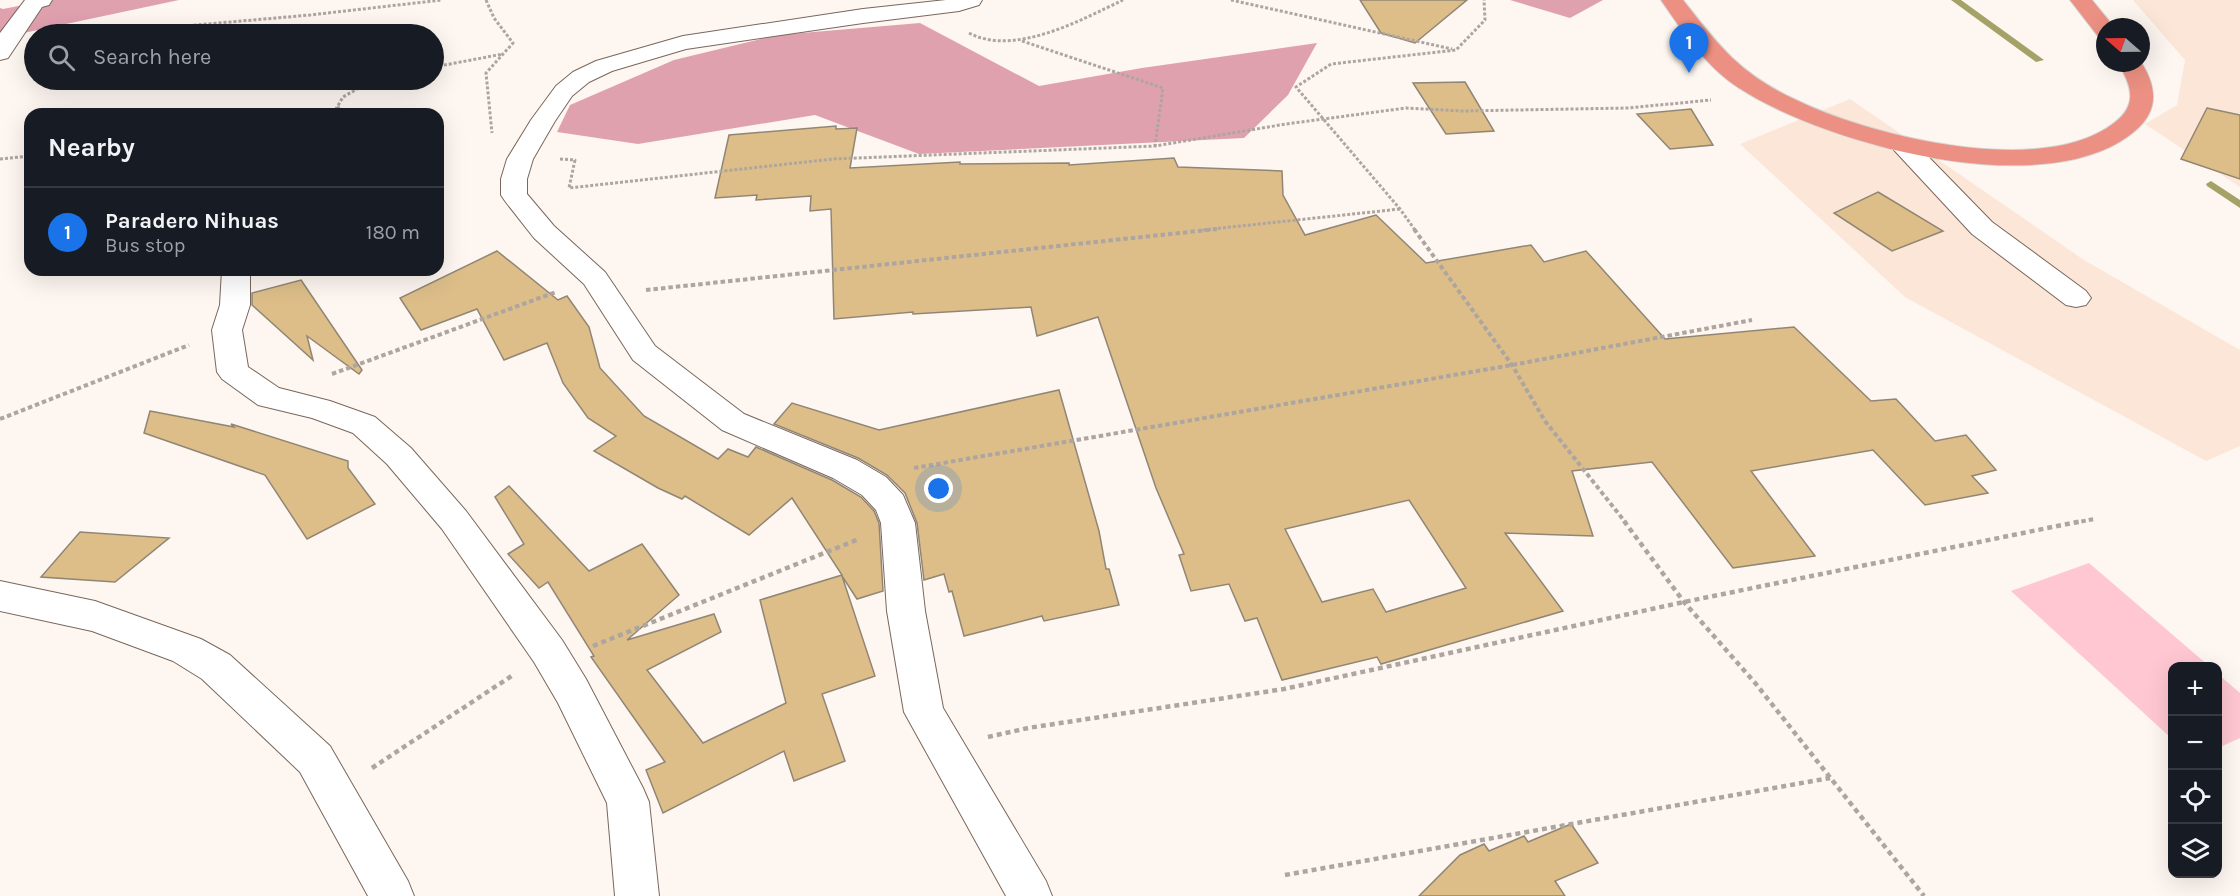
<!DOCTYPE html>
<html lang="en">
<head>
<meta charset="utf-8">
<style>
  body { margin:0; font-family:Karla,sans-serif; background:#242831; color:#f1f3f6 }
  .controls { position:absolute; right:18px; bottom:18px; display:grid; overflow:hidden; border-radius:12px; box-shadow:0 6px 24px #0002 }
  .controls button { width:54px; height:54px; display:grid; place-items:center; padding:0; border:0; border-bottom:2px solid #363941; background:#171b24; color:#f1f3f6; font:30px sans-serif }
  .compass { position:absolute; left:2096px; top:18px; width:54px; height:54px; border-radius:50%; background:#171b24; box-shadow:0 6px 24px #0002; rotate:290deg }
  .you { position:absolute; left:939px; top:489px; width:21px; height:21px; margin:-15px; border:4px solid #fff; border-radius:50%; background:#1a73e8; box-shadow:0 0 0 9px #1a73e833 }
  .badge { display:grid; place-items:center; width:39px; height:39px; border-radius:50%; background:#1a73e8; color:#fff; font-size:20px; font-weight:700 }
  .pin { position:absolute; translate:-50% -50px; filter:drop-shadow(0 2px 3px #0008) }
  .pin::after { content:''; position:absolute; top:32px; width:21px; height:18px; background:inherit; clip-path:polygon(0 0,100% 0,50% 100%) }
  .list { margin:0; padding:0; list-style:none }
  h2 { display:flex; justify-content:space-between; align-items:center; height:78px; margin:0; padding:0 24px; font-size:26px }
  h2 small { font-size:20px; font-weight:400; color:#9ea1a6 }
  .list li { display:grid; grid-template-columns:39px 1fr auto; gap:18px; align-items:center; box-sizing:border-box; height:90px; padding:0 24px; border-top:2px solid #363941 }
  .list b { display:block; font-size:22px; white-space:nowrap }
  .list p { margin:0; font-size:20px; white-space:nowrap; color:#9ea1a6 }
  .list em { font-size:20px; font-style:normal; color:#9ea1a6 }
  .icon { flex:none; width:33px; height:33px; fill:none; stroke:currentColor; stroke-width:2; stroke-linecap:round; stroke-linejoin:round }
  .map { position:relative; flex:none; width:2240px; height:896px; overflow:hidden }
  .search { position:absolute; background:#171b24; box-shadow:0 6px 24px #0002; left:24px; top:24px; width:420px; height:66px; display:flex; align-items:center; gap:15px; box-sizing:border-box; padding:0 21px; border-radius:33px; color:#9ea1a6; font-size:22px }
  .panel { position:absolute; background:#171b24; box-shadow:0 6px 24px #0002; left:24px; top:108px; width:420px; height:168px; border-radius:18px }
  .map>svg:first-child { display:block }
  .built { fill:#fce6d7 }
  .green { fill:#ffc7d2 }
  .forest { fill:#e0a1af }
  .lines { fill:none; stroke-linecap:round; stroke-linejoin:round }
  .stream { fill:#a5a268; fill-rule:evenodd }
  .building { fill:#ddbe89; stroke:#918675; stroke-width:1.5; fill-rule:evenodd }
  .minor-casing { stroke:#79675c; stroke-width:2 }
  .trunk-casing { stroke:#d6d5d4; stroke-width:2 }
  .path-far2 { stroke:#ada5a0; stroke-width:3; stroke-dasharray:3 2; stroke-linecap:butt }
  .path-far1 { stroke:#ada5a0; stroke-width:4; stroke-dasharray:4.5 3; stroke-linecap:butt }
  .path { stroke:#ada5a0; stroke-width:4.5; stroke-dasharray:5 4; stroke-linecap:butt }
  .minor { fill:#fff; fill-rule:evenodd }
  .trunk { fill:#eb9082; fill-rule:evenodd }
</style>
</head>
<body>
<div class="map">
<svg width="2240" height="896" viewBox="0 0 2240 896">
  <rect width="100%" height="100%" fill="#fef6f0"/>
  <g class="built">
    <path d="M2133,0H2240V187L2145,124L2177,105L2185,60Z"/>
    <path d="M1850,99L2084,260L2240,350V446L2206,461L1905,297L1740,144Z"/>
  </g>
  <g class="green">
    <path d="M2089,563L2209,666H2172V739L2011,591Z"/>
    <path d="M2218,674L2240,693V738L2218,748Z"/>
  </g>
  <g class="forest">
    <path d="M49,0H179L0,38V8L3,9Z"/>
    <path d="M1510,0H1603L1570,18Z"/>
    <path d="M920,23L1039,86L1142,68L1317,43L1288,95L1244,138L919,154L815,115L638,144L557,132L570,105L674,60L778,35Z"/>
  </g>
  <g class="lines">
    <g class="stream">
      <path d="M1951,0H1961L2044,60L2036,62Z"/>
      <path d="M2211,181L2240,200V208L2207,186L2206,184Z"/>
    </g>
  </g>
  <g class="building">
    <path d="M1360,0H1467L1415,43L1381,33Z"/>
    <path d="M1465,82L1494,131L1446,134L1413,83Z"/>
    <path d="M2207,108L2240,115V179L2181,159Z"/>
    <path d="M1691,109L1713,145L1670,149L1637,114Z"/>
    <path d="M836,126V129L857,128L850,168L960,162V164L1069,163V165L1174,158L1178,167L1282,171L1283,195L1305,235L1376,215L1426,263L1531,245L1544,262L1586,251L1665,339L1794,327L1871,401L1896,399L1935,441L1966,435L1996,470L1972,476L1988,493L1925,505L1873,450L1751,471L1815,556L1733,568L1652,462L1572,471L1593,536L1505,533L1563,611L1381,664L1377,657L1282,680L1257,618L1245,621L1229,584L1191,591L1179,555L1184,554L1156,488L1098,317L1037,336L1031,307L913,314V312L834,319L831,209L810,211L811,196L756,200L757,195L715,198L729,135ZM1409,500L1466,588L1386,612L1373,589L1322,602L1285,529Z"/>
    <path d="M1878,192L1943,231L1892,251L1834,213Z"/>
    <path d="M497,251L558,300L567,296L589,327L600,368L644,416L718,459L728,449L748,457L756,447L832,480L861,497L874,511L879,523L883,591L857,599L842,576L875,676L822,694L845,761L794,781L784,751L663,813L646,770L665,762L591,657L594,656L548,582L539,588L508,554L524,544L495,497L509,486L589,571L642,544L679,595L627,640L714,614L721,632L647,670L703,743L786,703L760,600L842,575L792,498L749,535L685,496L682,499L658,488L594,451L616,436L588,418L563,383L547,343L504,360L477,309L421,330L400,298Z"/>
    <path d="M301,280L362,370L359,374L307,336L313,360L252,305V293Z"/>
    <path d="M1059,390L1099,531L1106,569H1109L1119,605L1044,621L1042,616L964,636L952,591L949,592L944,574L924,580L917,523L905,493L887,475L858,458L774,424L792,403L879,430Z"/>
    <path d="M150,411L234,427L231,424L348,461V468L375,504L307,539L265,475L144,433Z"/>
    <path d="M80,532L169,538L115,582L41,577Z"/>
    <path d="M1571,824L1598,863L1555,881L1565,896H1419L1460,855L1484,844L1489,851L1524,836L1528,842Z"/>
  </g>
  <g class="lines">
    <defs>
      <g id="minor">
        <path d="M25,0H52L49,5L42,7L8,58L0,60V33Z"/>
        <path d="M946,0H982L979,5L959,11L863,23L686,49L612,71L589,82L572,96L555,121L533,159L527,179V194L554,226L605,272L655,346L744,414L857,460L886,477L903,495L915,523L925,611L943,708L1046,881L1052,896H1006L904,712L887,611L881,523L876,510L862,495L833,478L722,430L633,360L584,284L534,238L505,201L501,195V179L507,159L531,120L556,86L573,72L596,61L683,36L863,9Z"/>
        <path d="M1903,137L1912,140L1992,222L2086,291L2091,298L2086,305L2076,307L2066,305L1972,234L1894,150L1890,145L1894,140Z"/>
        <path d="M222,270L250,271V305L242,330L248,367L279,388L330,401L375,417L411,448L466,511L562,640L586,679L643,788L649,802L659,896H615L607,803L558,703L534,662L442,529L387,464L353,433L312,418L258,405L222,379L217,372L212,330L220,305Z"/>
        <path d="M0,581L95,601L201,639L230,655L330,746L408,881L414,896H368L300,772L202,679L173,661L92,631L0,611Z"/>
      </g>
      <g id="trunk">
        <path d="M1661,0H1683C1719,46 1739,73 1794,99C1869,136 2042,179 2114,123C2138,105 2132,86 2118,63L2141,62C2157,87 2159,110 2136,130C2049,206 1825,144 1739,88C1706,67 1683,32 1661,0Z"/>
        <path d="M2070,0H2092L2114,27H2105V37L2097,35Z"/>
      </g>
    </defs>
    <use href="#minor" class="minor-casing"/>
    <use href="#trunk" class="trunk-casing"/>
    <g class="path-far2">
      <path d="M486,0L494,18L513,43L486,73L492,133"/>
      <path d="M1231,0L1452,49"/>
      <path d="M969,33C1014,57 1081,20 1123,0"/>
      <path d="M94,34L310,15L442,0"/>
      <path d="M1022,41L1163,88L1155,146"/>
      <path d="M434,67L503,54"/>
      <path d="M337,107L352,114"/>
      <path d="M333,114L343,97L373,80"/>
      <path d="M0,159L30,156"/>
      <path d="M560,159L575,160L569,188L833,159L1155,146L1286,124L1406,108L1462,111L1628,108L1711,100"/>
      <path d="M1203,230L1400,209"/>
      <path d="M1415,230L1400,209L1296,87L1331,64L1456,50L1485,20L1484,0"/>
    </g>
    <g class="path-far1">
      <path d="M1414,229L1512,365L1545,421L1626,523"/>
      <path d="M646,290L1217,229"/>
      <path d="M332,374L556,292"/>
      <path d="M0,419L189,345"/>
      <path d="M914,468L1512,365L1752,320"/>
      <path d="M2074,523L2094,519"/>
    </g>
    <g class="path">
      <path d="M1624,521L1684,602L1756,684L1924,896"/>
      <path d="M593,646L859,539"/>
      <path d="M988,737L1028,728L1284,689L1684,602L2082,521"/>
      <path d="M372,768L513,675"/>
      <path d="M1285,875L1830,778"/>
    </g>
    <use href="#minor" class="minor"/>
    <use href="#trunk" class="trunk"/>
  </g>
</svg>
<div class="controls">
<button>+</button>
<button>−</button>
<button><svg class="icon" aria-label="locate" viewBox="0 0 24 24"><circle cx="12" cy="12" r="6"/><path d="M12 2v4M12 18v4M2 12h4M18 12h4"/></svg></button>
<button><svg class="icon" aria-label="layers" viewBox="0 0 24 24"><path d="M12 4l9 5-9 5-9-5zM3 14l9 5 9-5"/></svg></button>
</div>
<svg class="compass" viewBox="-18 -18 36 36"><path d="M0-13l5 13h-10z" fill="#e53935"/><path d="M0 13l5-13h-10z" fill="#9ea1a6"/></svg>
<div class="you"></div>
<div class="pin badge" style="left:1689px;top:73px">1</div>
<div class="search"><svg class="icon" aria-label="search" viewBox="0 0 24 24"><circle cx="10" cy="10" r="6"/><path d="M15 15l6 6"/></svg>Search here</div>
<section class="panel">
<h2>Nearby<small></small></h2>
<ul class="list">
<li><span class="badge">1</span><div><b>Paradero Nihuas</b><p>Bus stop</p></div><em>180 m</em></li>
</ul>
</section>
</div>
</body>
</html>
